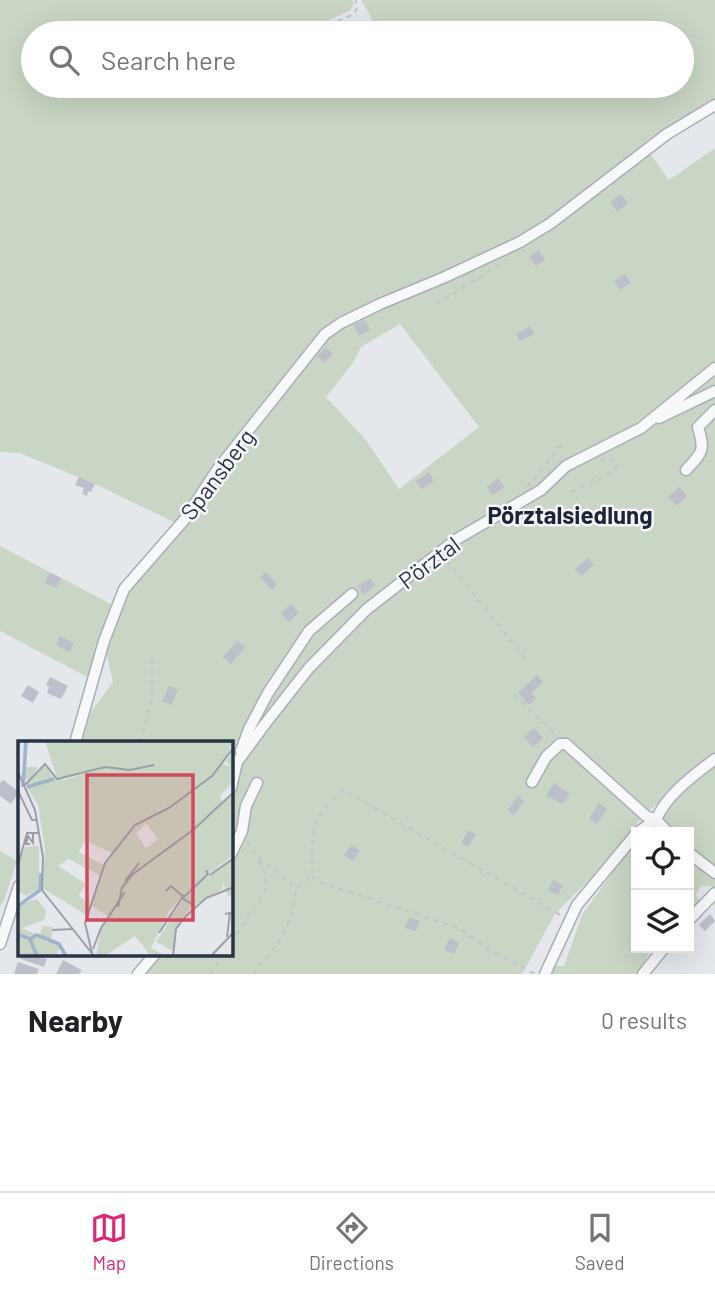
<!DOCTYPE html>
<html lang="en">
<head>
<meta charset="utf-8">
<style>
  body { margin:0; font-family:Barlow,sans-serif; background:#f6f6f6; color:#202124 }
  .controls { position:absolute; right:21px; bottom:21px; display:grid; overflow:hidden; border-radius:0px; box-shadow:0 7px 28px #0002 }
  .controls button { width:63px; height:63px; display:grid; place-items:center; padding:0; border:0; border-bottom:2px solid #e0e0e0; background:#fff; color:#202124; font:35px sans-serif }
  .list { margin:0; padding:0; list-style:none }
  h2 { display:flex; justify-content:space-between; align-items:center; height:91px; margin:0; padding:0 28px; font-size:30px }
  h2 small { font-size:23px; font-weight:400; color:#757577 }
  .icon { flex:none; width:38px; height:38px; fill:none; stroke:currentColor; stroke-width:2; stroke-linecap:round; stroke-linejoin:round }
  .map { position:relative; flex:none; width:715px; height:974px; overflow:hidden }
  .search { position:absolute; background:#fff; box-shadow:0 7px 28px #0002; left:21px; right:21px; top:21px; height:77px; display:flex; align-items:center; gap:18px; box-sizing:border-box; padding:0 24px; border-radius:38px; color:#757577; font-size:26px }
  .sheet { height:217px; background:#fff }
  nav { display:flex; justify-content:space-around; align-items:center; box-sizing:border-box; height:98px; border-top:2px solid #e0e0e0; background:#fff; font-size:19px; color:#757577 }
  nav a { display:grid; justify-items:center; gap:4px }
  nav .on { color:#db2777 }
  .map>svg:first-child { display:block }
  .green { fill:#c9d6c5; fill-rule:evenodd }
  .building { fill:#bbc0ca }
  .lines { fill:none; stroke-linecap:round; stroke-linejoin:round }
  .minor-casing { stroke:#a9aeb7; stroke-width:13 }
  .path { stroke:#c2c5cb; stroke-width:2; stroke-dasharray:5 5; stroke-linecap:butt }
  .minor { stroke:#f7f8fa; stroke-width:10 }
  .labels { text-anchor:middle; dominant-baseline:central; stroke-width:5; stroke-linejoin:round; paint-order:stroke }
  .street-label { font-size:23px; fill:#2b3445; stroke:#f4f6f9 }
  .neighbourhood-label { font-size:24px; font-weight:bold; fill:#1d2536; stroke:#f4f6f9 }
  .inset-river { fill:none; stroke:#9fb4cc; stroke-width:3.5 }
  .inset-road { fill:none; stroke:#9a9fa9; stroke-width:2 }
  .view { fill:#d1495b; fill-opacity:0.15; stroke:#d1495b; stroke-width:3.5 }
  .inset-edge { fill:none; stroke:#2b3445; stroke-width:3.5 }
</style>
</head>
<body>
<div class="map">
<svg width="715" height="974" viewBox="0 0 715 974">
  <rect width="100%" height="100%" fill="#e4e7ec"/>
  <g class="green">
    <path d="M0,0H352L354,4L349,11L301,33H33V86H682V33H380L361,0H715V99L518,240L336,320L320,334L176,523L95,484L20,453L0,452Z"/>
    <path d="M715,148V753L641,818L595,874L555,914L522,974H141L151,955H231V743H81L91,712L113,682L105,648L126,591L323,343L333,334L356,320L532,242L649,152L669,180ZM400,324L479,427L399,489L365,439L326,397L353,363L361,347Z"/>
    <path d="M0,546L113,605L91,679L0,631Z"/>
    <path d="M715,762V887L701,886L696,894L700,902L689,914V832H642L661,817L689,784Z"/>
    <path d="M636,840V948H652L637,974H546L552,966H564L582,915Z"/>
    <path d="M0,851L17,861L5,898L0,907Z"/>
  </g>
  <g class="building">
    <path d="M621,194L628,203L617,212L610,202Z"/>
    <path d="M539,250L545,260L536,266L529,257Z"/>
    <path d="M625,274L631,283L620,290L614,281Z"/>
    <path d="M365,320L370,330L359,336L354,325Z"/>
    <path d="M530,326L534,334L520,341L516,334Z"/>
    <path d="M326,347L333,354L324,363L317,356Z"/>
    <path d="M429,472L434,481L422,489L416,481Z"/>
    <path d="M79,477L95,484L91,492L88,491L87,496L82,494L84,488L75,485Z"/>
    <path d="M498,478L505,487L493,495L487,487Z"/>
    <path d="M679,487L687,496L677,506L668,497Z"/>
    <path d="M588,558L594,565L581,576L575,569Z"/>
    <path d="M266,572L277,585L272,590L260,577Z"/>
    <path d="M50,573L61,578L56,588L45,583Z"/>
    <path d="M370,578L375,585L364,595L358,586Z"/>
    <path d="M291,604L299,613L289,622L281,613Z"/>
    <path d="M60,636L74,643L70,652L56,645Z"/>
    <path d="M237,641L245,647L231,664L223,657Z"/>
    <path d="M537,675L543,682L531,693L536,698L529,705L518,693Z"/>
    <path d="M50,677L68,686L61,699L47,693L49,687L46,685Z"/>
    <path d="M28,685L39,692L33,703L21,696Z"/>
    <path d="M169,686L178,690L171,705L162,701Z"/>
    <path d="M534,728L543,738L533,747L524,737Z"/>
    <path d="M3,780L19,792L11,804L0,796V783Z"/>
    <path d="M554,783L570,794L563,804L546,796Z"/>
    <path d="M518,796L524,801L514,815L508,810Z"/>
    <path d="M599,803L607,809L597,824L589,819Z"/>
    <path d="M468,830L476,834L468,847L461,843Z"/>
    <path d="M352,845L360,851L352,861L344,855Z"/>
    <path d="M553,880L563,885L558,895L548,890Z"/>
    <path d="M710,914L715,921L705,931L699,925Z"/>
    <path d="M409,918L420,921L416,931L405,928Z"/>
    <path d="M450,938L459,943L454,954L444,949Z"/>
    <path d="M22,955H35L47,959L44,967L21,959Z"/>
    <path d="M63,960L82,970L79,974H56Z"/>
    <path d="M18,962L39,969L37,974H14Z"/>
  </g>
  <g class="lines">
    <defs>
      <g id="minor">
        <path d="M659,418L715,391"/>
        <path d="M686,470C703,452 705,451 698,427L715,410"/>
        <path d="M75,743L104,641L124,589L185,519L217,470L325,334L341,323L380,304L445,277L520,242L551,223L667,134L715,105"/>
        <path d="M241,751L249,729L268,693L309,631L352,594"/>
        <path d="M532,782L546,757L560,744H566L646,816L656,820C666,795 694,775 715,759"/>
        <path d="M231,788L237,762L265,724L309,668L367,609L457,539L541,490L566,466L641,428L715,368"/>
        <path d="M638,832L656,820L668,832"/>
        <path d="M689,853L715,873"/>
        <path d="M231,854L242,831L246,806L257,783"/>
        <path d="M689,920L715,893"/>
        <path d="M0,944L19,886"/>
        <path d="M138,974L154,955"/>
        <path d="M545,974L577,905L636,834"/>
        <path d="M643,974L664,948"/>
      </g>
    </defs>
    <use href="#minor" class="minor-casing"/>
    <g class="path">
      <path d="M310,33L354,14L358,6L355,0"/>
      <path d="M436,304L509,259"/>
      <path d="M527,487L562,444"/>
      <path d="M571,492L612,473L617,465L613,459L599,461"/>
      <path d="M447,561L528,662"/>
      <path d="M514,694L557,736"/>
      <path d="M140,743L152,699V659"/>
      <path d="M247,841L256,856L295,887"/>
      <path d="M312,876L319,882L458,928L496,954L535,974"/>
      <path d="M231,943L267,887L265,873L256,856"/>
      <path d="M210,974L224,955"/>
      <path d="M253,974C278,943 292,930 296,888L312,876C313,833 307,820 343,790L562,916"/>
    </g>
    <use href="#minor" class="minor"/>
  </g>
  <g class="labels">
    <g class="street-label">
      <text transform="translate(217 474) rotate(-53)">Spansberg</text>
      <text transform="translate(429 562) rotate(-37)">Pörztal</text>
    </g>
    <g class="neighbourhood-label">
      <text x="570" y="514">Pörztalsiedlung</text>
    </g>
  </g>
  <g transform="translate(18 741)">
    <rect width="215" height="215" fill="#e4e7ec"/>
    <path d="M6,0L9,3L8,26H20L15,35L28,24L35,37L46,39L85,27L39,37L27,0H215L205,23L213,26L208,20L215,10V41L201,56L205,61L215,51V114L176,145L214,118L215,127L203,132L215,128V155H210L205,141V148L173,166L157,188L155,210L138,201L170,151L164,156L151,170L133,207L147,215H133L117,195L87,215H78L83,188L92,176L73,164L85,131L83,135L51,118L40,125L68,143L61,155L72,162L67,173L24,147L27,109L20,64L8,45L13,39L5,38ZM128,82L140,98L128,107L118,93ZM66,101L72,102L96,113L86,124L61,111ZM21,105V147L8,155L0,149L1,121L7,106ZM19,158L28,170L26,179L4,187L22,195L24,185L35,186L33,200L43,206L37,215H0V164Z" fill="#c9d6c5" fill-rule="evenodd"/>
    <path class="inset-river" d="M5,46L8,0M9,46L36,38M0,165L22,149L23,132M0,193L12,198L19,215M12,198L19,194L41,203L48,215"/>
    <path class="inset-road" d="M0,31L17,69L25,116L24,149L76,215M7,44L27,23L39,38L87,26L112,29L136,24M1,52L14,79H19M12,103H8L10,95L15,102V92M0,124L9,92H21M192,134L216,117M107,140L121,122M148,150L153,145L166,156L190,133L188,129M100,166L104,147L115,133L175,89L216,51M207,173L212,172L209,196M34,189L55,188M141,192L164,157L177,165M75,208L83,187L107,151M74,212L67,182L87,122L117,84L151,67L194,35L216,6M155,215L158,188L167,176L188,157L216,146M193,215L216,191"/>
    <path class="view" d="M69,34H175V179H69Z"/>
    <rect width="215" height="215" class="inset-edge"/>
  </g>
</svg>
<div class="controls">
<button><svg class="icon" aria-label="locate" viewBox="0 0 24 24"><circle cx="12" cy="12" r="6"/><path d="M12 2v4M12 18v4M2 12h4M18 12h4"/></svg></button>
<button><svg class="icon" aria-label="layers" viewBox="0 0 24 24"><path d="M12 4l9 5-9 5-9-5zM3 14l9 5 9-5"/></svg></button>
</div>
<div class="search"><svg class="icon" aria-label="search" viewBox="0 0 24 24"><circle cx="10" cy="10" r="6"/><path d="M15 15l6 6"/></svg>Search here</div>
</div>
<section class="sheet">
<h2>Nearby<small>0 results</small></h2>
<ul class="list">
</ul>
</section>
<nav>
<a class="on"><svg class="icon" aria-label="map" viewBox="0 0 24 24"><path d="M3 6l6-2 6 2 6-2v14l-6 2-6-2-6 2zM9 4v14M15 6v14"/></svg>Map</a>
<a><svg class="icon" aria-label="directions" viewBox="0 0 24 24"><path d="M12 3l9 9-9 9-9-9zM9 14v-3h6M13 9l2 2-2 2"/></svg>Directions</a>
<a><svg class="icon" aria-label="saved" viewBox="0 0 24 24"><path d="M7 4h10v16l-5-4-5 4z"/></svg>Saved</a>
</nav>
</body>
</html>
